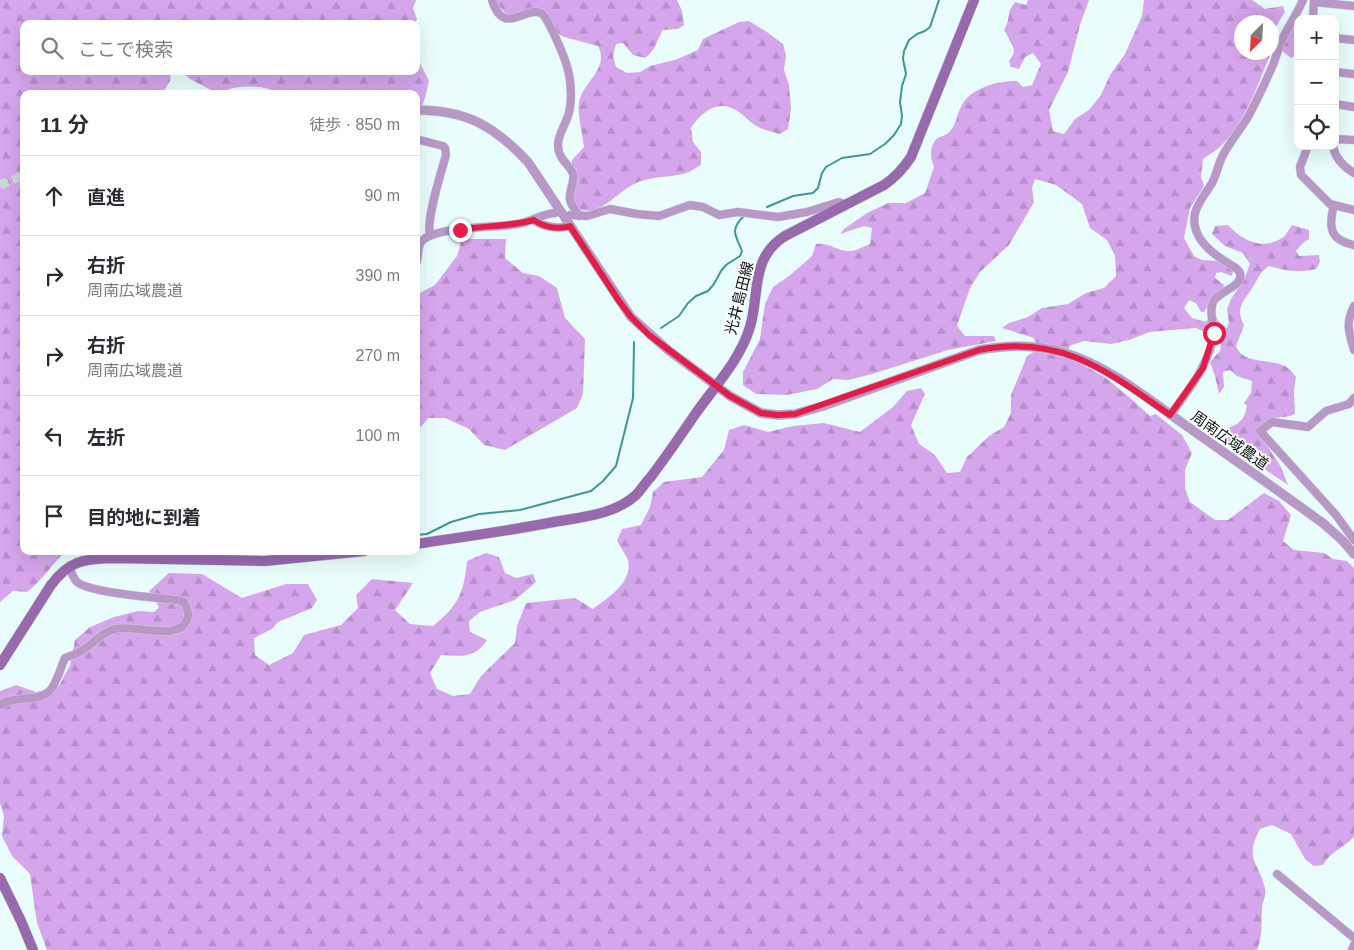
<!DOCTYPE html>
<html lang="ja">
<head>
<meta charset="utf-8">
<style>
  body { margin:0; font-family:Arial,"Noto Sans JP",sans-serif; background:#f7f7f7; color:#2b2b33 }
  .controls { position:absolute; right:15px; top:15px; display:grid; overflow:hidden; border-radius:10px; box-shadow:0 5px 20px #0002 }
  .controls button { width:45px; height:45px; display:grid; place-items:center; padding:0; border:0; border-bottom:1px solid #e1e1e2; background:#fff; color:#2b2b33; font:25px sans-serif }
  .compass { position:absolute; left:1234px; top:15px; width:45px; height:45px; border-radius:50%; background:#fff; box-shadow:0 5px 20px #0002; rotate:204deg }
  .stop { position:absolute; width:15px; height:15px; margin:-11px; border:4px solid #e11d48; border-radius:50%; background:#fff }
  .stop.end { background:#e11d48; border-color:#fff; box-shadow:0 1px 5px #0008 }
  .list { margin:0; padding:0; list-style:none }
  h2 { display:flex; justify-content:space-between; align-items:center; height:65px; margin:0; padding:0 20px; font-size:21px }
  h2 small { font-size:16px; font-weight:400; color:#7c7c81 }
  .list li { display:grid; grid-template-columns:32px 1fr auto; gap:15px; align-items:center; box-sizing:border-box; height:80px; padding:0 20px; border-top:1px solid #e1e1e2 }
  .list b { display:block; font-size:19px; white-space:nowrap }
  .list p { margin:0; font-size:16px; white-space:nowrap; color:#7c7c81 }
  .list em { font-size:16px; font-style:normal; color:#7c7c81 }
  .icon { flex:none; width:28px; height:28px; fill:none; stroke:currentColor; stroke-width:2; stroke-linecap:round; stroke-linejoin:round }
  .map { position:relative; flex:none; width:1354px; height:950px; overflow:hidden }
  .search { position:absolute; background:#fff; box-shadow:0 5px 20px #0002; left:20px; top:20px; width:400px; height:55px; display:flex; align-items:center; gap:12px; box-sizing:border-box; padding:0 18px; border-radius:10px; color:#7c7c81; font-size:19px }
  .panel { position:absolute; background:#fff; box-shadow:0 5px 20px #0002; left:20px; top:90px; width:400px; height:465px; border-radius:10px }
  .map>svg:first-child { display:block }
  .forest { fill:url(#forest-firs) }
  .lines { fill:none; stroke-linecap:round; stroke-linejoin:round }
  .stream { stroke:#3e9891; stroke-width:2 }
  .tertiary-tunnel { stroke:#c7dbd9; stroke-width:9; stroke-dasharray:9 4.5; stroke-linecap:butt }
  .minor-casing { stroke:#c5d9d7; stroke-width:9 }
  .tertiary-casing { stroke:#c5d9d7; stroke-width:10 }
  .secondary-casing { stroke:#c5d9d7; stroke-width:11 }
  .minor { stroke:#b998c8; stroke-width:8 }
  .tertiary { stroke:#b998c8; stroke-width:9 }
  .secondary { stroke:#9969ae; stroke-width:10 }
  .route { stroke:#e11d48; stroke-width:6 }
  .labels { text-anchor:middle; dominant-baseline:central; stroke-width:4; stroke-linejoin:round; paint-order:stroke }
  .street-label { font-size:15px; fill:#071413; stroke:#fff }
</style>
</head>
<body>
<div class="map">
<svg width="1354" height="950" viewBox="0 0 1354 950">
  <defs>
    <pattern id="forest-firs" width="22" height="20" patternUnits="userSpaceOnUse" patternTransform="scale(1.25)"><rect width="22" height="20" fill="#d6a6ec"/><path d="M5 1l3.5 6h-7zM16 11l3.5 6h-7z" fill="#b68eca"/></pattern>
  </defs>
  <rect width="100%" height="100%" fill="#e9fefc"/>
  <g class="forest">
    <path d="M0,0H416L413,8L417,19L415,24H24V71H171L170,81L162,94H24V551H66C52,564 42,581 27,592L13,591L0,602Z"/>
    <path d="M496,0H677L682,11L684,25L678,29L663,30C657,40 655,51 645,58L633,55L623,43L616,44L613,56L616,67L627,73L640,72L650,66L675,60L698,50L703,39L739,22L749,21L767,32L783,44L786,55L784,70L789,85L791,109L788,129L780,134C773,132 764,130 758,127C749,122 744,115 736,110C717,99 701,113 691,128L693,142L701,152V165C695,168 689,173 683,174C666,178 649,176 634,184C616,193 602,215 579,210L572,199V160L584,147C583,136 577,113 579,103C582,82 610,70 598,46L564,37L546,28L536,8L515,15L506,14L497,4Z"/>
    <path d="M1028,0H1089L1080,25L1068,72L1049,110L1053,131L1064,134L1075,119L1089,110L1101,95L1110,75L1125,54L1142,16L1144,0H1252L1265,9L1283,6L1285,12L1275,28L1279,36L1289,34L1298,20V54L1291,58L1281,50L1273,48L1272,51V22H1242V52L1271,53C1258,84 1245,124 1219,148C1214,152 1208,155 1203,159L1201,176L1204,186L1190,208L1184,238L1194,256L1202,260L1218,261L1233,271L1232,276L1221,272L1216,273L1215,278L1224,285L1223,289C1212,295 1211,302 1204,312H1201L1196,303L1189,300L1184,308L1192,318L1206,322L1209,318L1210,314L1216,316L1219,322L1227,328L1229,323L1227,309L1231,299L1244,280L1250,264L1243,253L1225,246L1212,234L1215,226L1228,225C1242,240 1262,251 1282,238C1286,236 1289,229 1292,225L1309,230V239L1303,243L1296,251L1299,256L1319,255L1320,262L1316,269C1299,273 1285,271 1269,266C1260,272 1259,277 1254,285C1245,301 1234,306 1244,325L1236,346C1243,366 1273,357 1288,368C1291,370 1294,375 1296,377L1294,391L1295,414C1281,421 1267,412 1259,430L1261,436L1281,467L1288,485L1217,437L1216,432C1232,427 1244,425 1247,406L1244,403L1251,393L1252,381L1237,376L1230,370L1223,372L1224,387L1219,394L1215,376L1210,362L1220,351L1221,344L1217,337L1196,328L1150,332L1129,340L1111,344L1084,341L1069,346V357L1106,378L1129,397L1150,416L1156,414L1182,435L1192,453L1185,470V488L1190,502L1215,520H1228L1264,493L1279,501L1291,515L1283,541L1294,550L1324,553L1333,559L1347,561L1354,568V837C1342,849 1331,851 1323,865L1314,866L1305,859L1291,834L1272,825L1260,829C1244,859 1258,861 1265,888C1267,894 1263,901 1262,907C1261,922 1263,936 1257,950H47L37,923L30,874L12,856L2,836L4,816L0,803V691L16,685L36,692L59,686L70,665L75,640L90,627L114,617L138,611L154,612L159,607L149,591L169,573L202,574L242,598L286,584H308L317,600L312,608L278,622L272,629L254,638L255,655L269,665L293,653L304,635L341,625L358,608L356,595L372,579L413,583L395,610L410,624L433,626C458,606 464,593 467,561L486,553L499,557L505,573L516,578L533,574L536,582L515,600L480,612L469,621L470,632L487,640C475,659 461,656 441,655L430,673L437,689L453,696L470,694L481,676L515,643L517,626L526,603L575,598L593,609C608,598 636,580 627,558C624,552 620,546 617,541L622,529L641,525L650,507L653,492L664,482L702,477L724,450L729,430L744,425L768,432L793,426L824,423L860,432L893,407L907,391L921,388L925,394L911,425L919,444L934,454L947,473L960,472L967,457L989,436L1004,427L1011,413V395L1023,366L1027,356L1037,350L1034,338L1002,328L1009,323L1028,317L1042,308L1068,304L1086,293L1104,288L1116,276L1115,256L1107,240L1090,228L1082,204L1056,185L1035,179L1032,188L1034,202L1009,245L980,272L970,288L957,326L965,336H994L996,341L948,350L872,374L848,380L833,379L817,389L787,395L756,394L743,385V372L760,339L765,304L773,287L789,276L812,256L816,244C830,242 838,252 851,251C856,251 864,246 870,244L872,228L864,226L840,234L844,229L867,213L888,203H906L925,193L934,167C930,158 929,144 938,138C941,136 945,136 948,133C956,127 956,117 960,109C968,88 997,81 1017,81L1023,87L1032,85L1041,64L1033,53L1025,57L1019,69L1011,67L1009,61L1014,53L1013,46L1004,30C1011,19 1006,13 1015,2L1026,5Z"/>
    <path d="M416,55L429,81L425,98L416,121V94H281C266,86 250,85 233,88C227,89 224,93 218,94L190,79L181,71H416Z"/>
    <path d="M462,239H506L505,258L523,273L539,276L557,288L565,318L585,339L583,394L577,408L505,450L484,445L469,429L445,418H428L416,433V295L435,285L457,256Z"/>
  </g>
  <g class="lines">
    <g class="stream">
      <path d="M767,207L793,196L813,193L818,188L822,173L826,167L842,158L870,154L885,144L894,135L901,124L902,116L900,102L902,86L906,74L903,59L904,51L909,40L917,34L925,31L930,27L939,0"/>
      <path d="M661,328L679,316L688,303L696,296L708,291L714,284L721,271L726,265L740,256L742,251C736,236 729,230 744,216"/>
      <path d="M416,535L427,534L451,522L479,514L520,510L591,491L603,481L616,466L633,398L634,342"/>
    </g>
    <path class="tertiary-tunnel" d="M0,185L24,175"/>
    <defs>
      <g id="minor">
        <path d="M492,0C504,38 525,5 541,13C548,17 563,54 566,63C571,78 573,101 568,116C565,125 558,135 558,145C558,160 569,163 573,174C575,183 568,192 570,200C571,206 577,211 579,216"/>
        <path d="M1314,2L1354,6"/>
        <path d="M1313,19L1314,0"/>
        <path d="M1335,38L1354,40"/>
        <path d="M1335,72L1354,74"/>
        <path d="M1335,104L1354,107"/>
        <path d="M416,139L443,146L445,148L446,155C441,173 426,219 430,235"/>
        <path d="M1335,139L1354,140"/>
        <path d="M1308,146L1300,167L1301,175L1330,204L1354,210"/>
        <path d="M1333,146C1335,158 1344,167 1354,173"/>
        <path d="M1334,205C1328,228 1330,240 1354,245"/>
        <path d="M570,215L587,216L610,209L637,214L659,216L690,205L703,207L719,215L738,212L778,217L807,212L839,202L845,205"/>
        <path d="M534,220C543,227 558,229 570,226"/>
        <path d="M416,263C420,256 416,247 422,241C436,226 496,228 517,224C530,222 542,214 555,213"/>
        <path d="M1354,306C1345,324 1349,332 1354,350"/>
        <path d="M1354,398L1349,404L1326,411L1308,427L1272,422L1260,431L1336,515L1354,540"/>
        <path d="M1170,415C1188,391 1206,369 1213,339C1216,327 1208,314 1213,302C1218,291 1244,287 1240,273C1238,268 1232,266 1228,263C1211,253 1190,237 1195,213C1198,202 1206,193 1212,183C1217,174 1218,164 1223,155C1230,142 1240,130 1248,117C1257,100 1265,83 1273,65C1276,57 1278,49 1282,40C1288,27 1297,14 1303,0"/>
        <path d="M0,705C15,694 41,704 52,688C58,679 61,667 65,658C71,656 78,653 83,650C94,643 102,632 115,629C134,624 178,642 187,620C190,614 187,608 184,602L177,600C159,598 87,593 76,581C73,577 71,571 68,567"/>
        <path d="M1277,874L1354,938"/>
        <path d="M1352,950L1354,945"/>
      </g>
      <path id="tertiary" d="M416,110C467,110 494,126 528,162L631,317L668,350L730,396L761,413L778,415L795,414L823,406L979,350C1007,345 1037,344 1065,353C1111,367 1149,400 1188,427C1233,459 1279,491 1324,524L1343,541L1354,554"/>
      <g id="secondary">
        <path d="M416,544C462,537 508,531 554,522C582,517 614,515 636,495C641,490 645,483 650,478C666,457 681,435 696,413C715,386 740,360 750,327C760,293 750,258 785,236L884,185C896,177 903,169 911,157L974,0"/>
        <path d="M0,665L51,585C69,561 83,559 112,558L265,561L364,551"/>
        <path d="M0,878L21,921L33,950"/>
      </g>
    </defs>
    <use href="#minor" class="minor-casing"/>
    <use href="#tertiary" class="tertiary-casing"/>
    <use href="#secondary" class="secondary-casing"/>
    <use href="#minor" class="minor"/>
    <use href="#tertiary" class="tertiary"/>
    <use href="#secondary" class="secondary"/>
  </g>
  <g class="lines">
    <path class="route" d="M460,230C485,225 509,227 534,220C543,227 558,230 570,226L619,301L631,317L649,335L730,396L761,413L778,415L795,414L979,350C1061,334 1107,371 1170,415L1203,368L1214,333"/>
  </g>
  <g class="labels">
    <g class="street-label">
      <text transform="translate(739 298) rotate(-76)">光井島田線</text>
      <text transform="translate(1230 440) rotate(35)">周南広域農道</text>
    </g>
  </g>
</svg>
<div class="controls">
<button>+</button>
<button>−</button>
<button><svg class="icon" aria-label="locate" viewBox="0 0 24 24"><circle cx="12" cy="12" r="6"/><path d="M12 2v4M12 18v4M2 12h4M18 12h4"/></svg></button>
</div>
<svg class="compass" viewBox="-18 -18 36 36"><path d="M0-13l5 13h-10z" fill="#e53935"/><path d="M0 13l5-13h-10z" fill="#7c7c81"/></svg>
<div class="stop" style="left:1214px;top:333px"></div>
<div class="stop end" style="left:460px;top:230px"></div>
<div class="search"><svg class="icon" aria-label="search" viewBox="0 0 24 24"><circle cx="10" cy="10" r="6"/><path d="M15 15l6 6"/></svg>ここで検索</div>
<section class="panel">
<h2>11 分<small>徒歩 · 850 m</small></h2>
<ul class="list">
<li><svg class="icon" aria-label="ahead" viewBox="0 0 24 24"><path d="M12 20V5M6 11l6-6 6 6"/></svg><div><b>直進</b></div><em>90 m</em></li>
<li><svg class="icon" aria-label="right" viewBox="0 0 24 24"><path d="M7 20v-9h11M14 6l5 5-5 5"/></svg><div><b>右折</b><p>周南広域農道</p></div><em>390 m</em></li>
<li><svg class="icon" aria-label="right" viewBox="0 0 24 24"><path d="M7 20v-9h11M14 6l5 5-5 5"/></svg><div><b>右折</b><p>周南広域農道</p></div><em>270 m</em></li>
<li><svg class="icon" aria-label="left" viewBox="0 0 24 24"><path d="M17 20v-9H6M10 6l-5 5 5 5"/></svg><div><b>左折</b></div><em>100 m</em></li>
<li><svg class="icon" aria-label="arrive" viewBox="0 0 24 24"><path d="M6 21V4h12l-3 4 3 4H6"/></svg><div><b>目的地に到着</b></div></li>
</ul>
</section>
</div>
</body>
</html>
